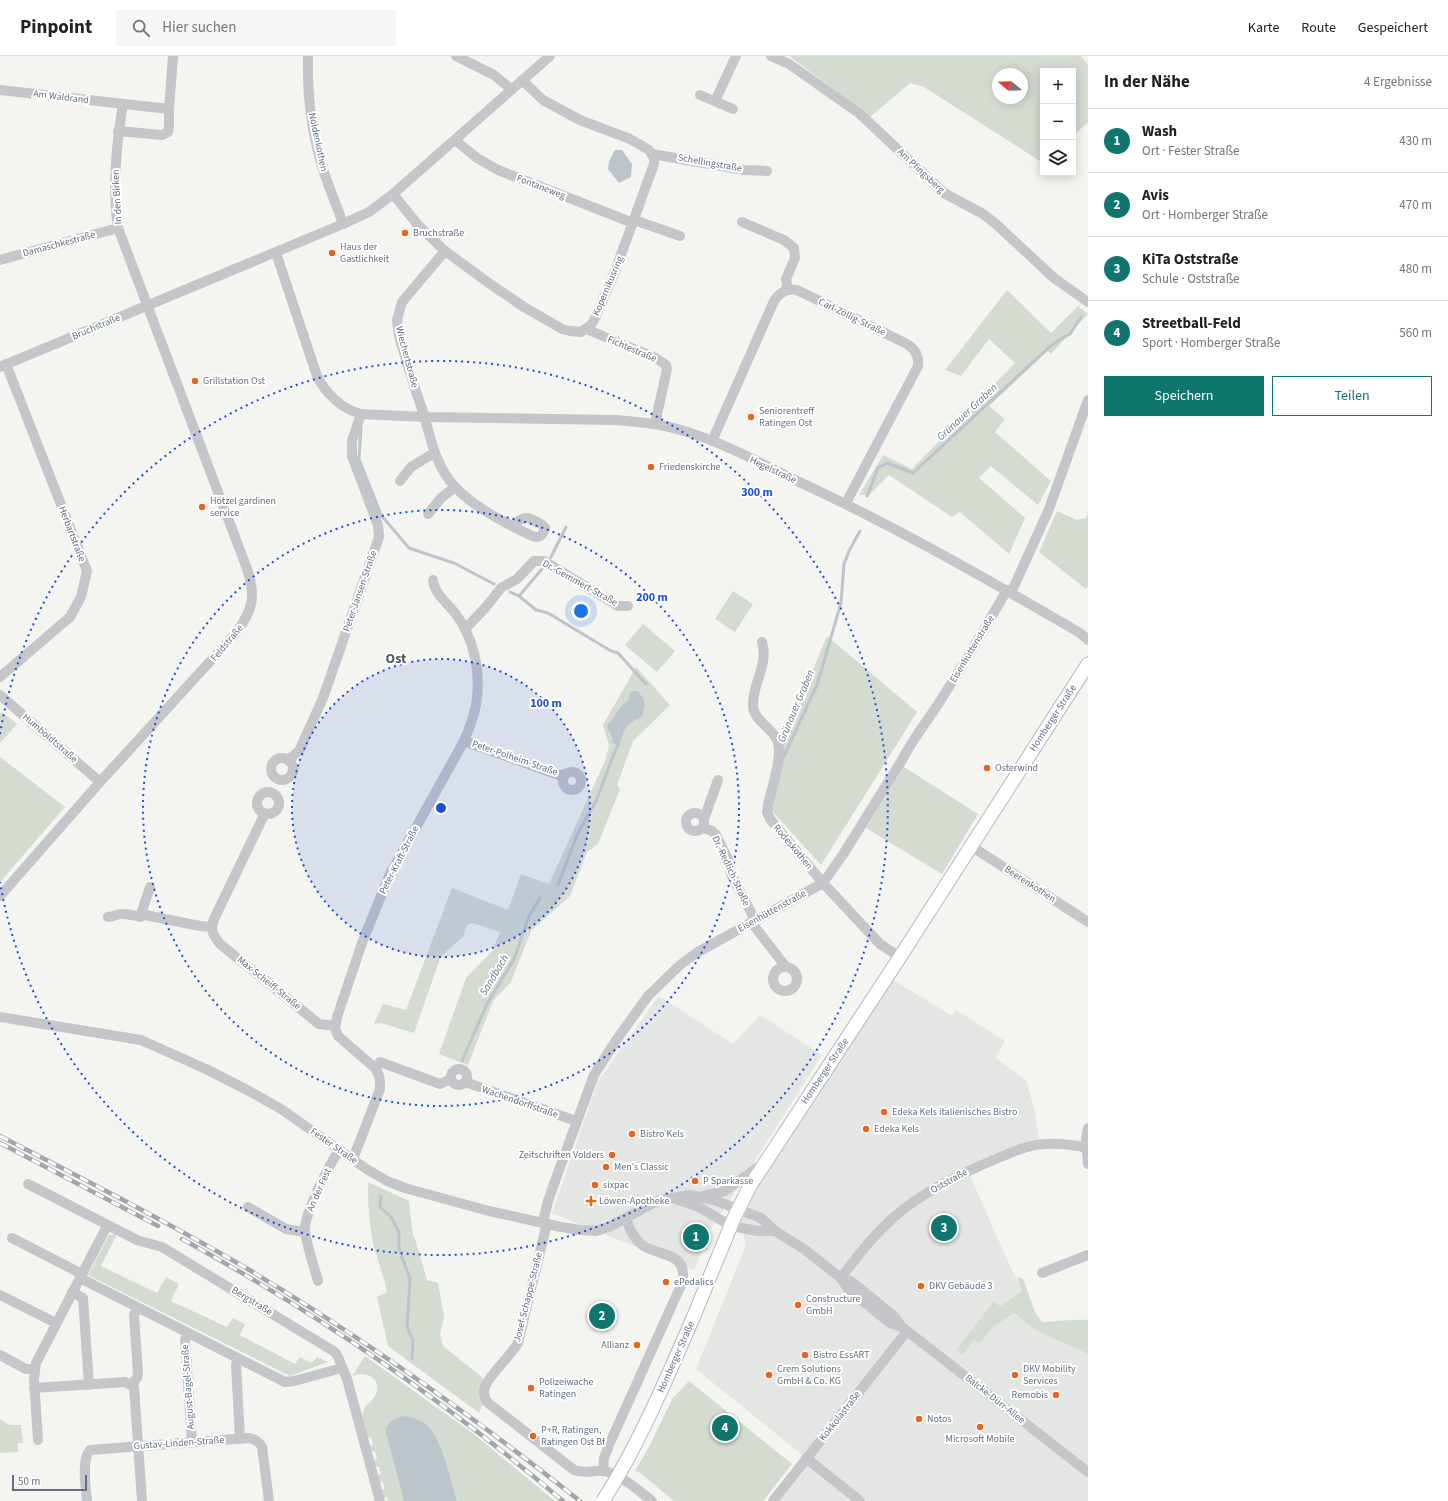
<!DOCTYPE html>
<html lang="de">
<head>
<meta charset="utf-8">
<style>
  body { margin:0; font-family:"Source Sans 3",sans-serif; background:#f6f6f6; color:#222 }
  .controls { position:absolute; right:12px; top:12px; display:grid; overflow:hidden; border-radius:0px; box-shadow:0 2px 10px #0003 }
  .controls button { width:36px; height:36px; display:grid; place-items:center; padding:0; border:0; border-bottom:1px solid #e0e0e0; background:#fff; color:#222; font:20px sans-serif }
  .compass { position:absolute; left:992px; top:12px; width:36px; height:36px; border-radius:50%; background:#fff; box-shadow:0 2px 10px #0003; rotate:289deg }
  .scale { position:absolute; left:12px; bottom:10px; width:75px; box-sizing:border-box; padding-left:4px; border:2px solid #627082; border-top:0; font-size:11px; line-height:14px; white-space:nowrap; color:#627082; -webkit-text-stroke:3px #fff; paint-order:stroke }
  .you { position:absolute; left:581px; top:555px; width:14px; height:14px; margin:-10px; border:3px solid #fff; border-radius:50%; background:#1a73e8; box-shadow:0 0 0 6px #1a73e833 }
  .badge { display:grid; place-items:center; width:26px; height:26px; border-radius:50%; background:#0f766e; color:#fff; font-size:13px; font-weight:700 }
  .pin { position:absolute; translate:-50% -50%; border:2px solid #fff; box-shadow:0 1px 4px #0006 }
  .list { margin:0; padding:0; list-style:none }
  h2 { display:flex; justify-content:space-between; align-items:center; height:52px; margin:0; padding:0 16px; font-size:17px }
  h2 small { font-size:13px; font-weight:400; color:#767676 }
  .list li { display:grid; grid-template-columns:26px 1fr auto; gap:12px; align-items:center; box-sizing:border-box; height:64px; padding:0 16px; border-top:1px solid #e0e0e0 }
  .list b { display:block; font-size:15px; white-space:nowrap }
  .list p { margin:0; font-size:13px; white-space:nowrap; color:#767676 }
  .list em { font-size:13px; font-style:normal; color:#767676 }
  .actions { display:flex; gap:8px; padding:12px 16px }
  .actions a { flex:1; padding:9px 0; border:1px solid #0f766e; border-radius:0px; text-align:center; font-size:14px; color:#0f766e }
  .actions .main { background:#0f766e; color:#fff }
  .icon { flex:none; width:22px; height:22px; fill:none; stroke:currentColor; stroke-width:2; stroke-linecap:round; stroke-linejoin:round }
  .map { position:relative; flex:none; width:1088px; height:1445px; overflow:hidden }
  header { display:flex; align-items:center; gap:24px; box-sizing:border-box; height:56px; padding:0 20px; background:#fff; border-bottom:1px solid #e0e0e0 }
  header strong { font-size:19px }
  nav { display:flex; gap:22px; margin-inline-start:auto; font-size:14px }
  .search { width:280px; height:36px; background:#f6f6f6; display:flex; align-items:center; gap:10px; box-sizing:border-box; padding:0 14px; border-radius:0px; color:#767676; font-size:15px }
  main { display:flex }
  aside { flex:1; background:#fff }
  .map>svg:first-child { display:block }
  .built { fill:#e4e6e4 }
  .green { fill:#d4dbd1; fill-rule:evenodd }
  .water { fill:#bcc5cc }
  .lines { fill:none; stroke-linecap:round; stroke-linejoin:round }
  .stream { stroke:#bcc5cc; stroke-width:3 }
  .major-casing { stroke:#b4b7bc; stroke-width:15 }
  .minor { stroke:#c4c6ca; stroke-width:10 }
  .major { stroke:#fff; stroke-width:13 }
  .rail-casing { stroke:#a1a6ad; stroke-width:4.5 }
  .rail { stroke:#fff; stroke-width:3; stroke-dasharray:9; stroke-linecap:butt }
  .major-bridge-casing { stroke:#b4b7bc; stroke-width:15; stroke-linecap:butt }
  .major-bridge { stroke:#fff; stroke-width:13 }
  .ring { fill:none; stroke:#1d4ed8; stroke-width:2; stroke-dasharray:2 4 }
  .poi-dot { fill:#e7641d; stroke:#fff; stroke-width:1.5 }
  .labels { text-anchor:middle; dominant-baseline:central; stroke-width:4; stroke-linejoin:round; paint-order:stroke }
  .street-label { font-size:10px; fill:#627082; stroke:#fff }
  .poi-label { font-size:10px; fill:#627082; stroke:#fff; text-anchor:start }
  .water-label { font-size:11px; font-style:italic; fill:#637986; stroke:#fff }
  .district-label { font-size:14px; font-weight:bold; fill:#515a67; stroke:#fff }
  .centre { fill:#1d4ed8; stroke:#fff; stroke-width:2 }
  .ring-label { font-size:12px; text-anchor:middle; font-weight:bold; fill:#1d4ed8; stroke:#fff; stroke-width:4; stroke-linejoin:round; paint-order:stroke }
</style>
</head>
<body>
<header>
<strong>Pinpoint</strong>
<div class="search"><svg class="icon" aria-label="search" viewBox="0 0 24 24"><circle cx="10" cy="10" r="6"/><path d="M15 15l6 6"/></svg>Hier suchen</div>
<nav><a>Karte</a><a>Route</a><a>Gespeichert</a></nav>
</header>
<main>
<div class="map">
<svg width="1088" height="1445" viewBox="0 0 1088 1445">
  <rect width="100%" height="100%" fill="#f4f4f0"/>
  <g class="built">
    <path d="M887,920L952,960L956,954L1005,985L997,998L996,1002L1026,1024L1034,1052L1039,1082L1035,1089L968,1115L1009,1208L1022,1235L1000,1250L994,1245L957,1294L963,1299L974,1284L979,1288L992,1271L1014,1257L1037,1275L1088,1298V1445H772L806,1402L696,1313L746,1189L738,1153Z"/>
    <path d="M659,940L733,988L760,959L822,999L708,1178L694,1214L552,1157L598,1025Z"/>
  </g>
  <g class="green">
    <path d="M789,0H1081L1088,9V66L1073,80V15H1043V107L924,31L910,27L870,61ZM998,18H1022V42H998Z"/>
    <path d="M1007,234L1051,277L1078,250L1088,258L1051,298L1048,295L989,350L1005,363L995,376L1051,425L1038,449L991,410L979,422L1025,462L1009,498L960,456L952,461L889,419L869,439H859L883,399L912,413L1015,307L989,283L961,320L945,314Z"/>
    <path d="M1057,455L1077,464L1086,462L1088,457V530L1086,533L1039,496Z"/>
    <path d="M733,535L753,548L735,576L715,563Z"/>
    <path d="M643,568L675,595L657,616L625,589Z"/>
    <path d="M827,580L917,656L821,809L771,754L785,681Z"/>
    <path d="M636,611L670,649L633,685L617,729L620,733L598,788L587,796L570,840L531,875L511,926L493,945L468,1009L439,998L466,922L493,894L500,876L472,867L467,869L463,881L441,900L414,977L381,967L374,968L383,948L406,954L452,832L508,854L521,818L549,828L605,705L609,690L603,669Z"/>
    <path d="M2,656L17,668L0,687V658Z"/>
    <path d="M0,701L65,751L0,826Z"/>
    <path d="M904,711L978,758L942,818L866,772Z"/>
    <path d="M368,1126L409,1145L413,1180L415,1183L427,1224L438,1227L444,1261L440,1279L443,1290L483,1322L480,1333L483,1348L479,1357L388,1290L377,1241L387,1236C384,1220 378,1206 374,1191C369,1170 368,1148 368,1126Z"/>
    <path d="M117,1178L101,1210L157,1237L166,1221L179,1228L171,1245L227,1271L233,1262L245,1268L240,1279L295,1308L300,1301L312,1307L317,1301L328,1306L290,1320L88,1219L109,1179Z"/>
    <path d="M1018,1221L1023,1223L1035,1256L1042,1266C1057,1266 1072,1263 1088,1264V1298L1037,1275L1014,1257L993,1271L979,1288L974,1284L963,1299L956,1294L994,1245L1000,1250L1022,1235L1017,1222Z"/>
    <path d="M365,1300L475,1379L555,1445H388L387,1441L384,1442L382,1434L385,1433L383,1426H379L378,1419L381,1418L379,1411H376L374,1404L377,1403L375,1395L372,1396L370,1390L373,1389L371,1381L367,1382C366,1375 361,1364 363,1356C365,1347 377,1344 377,1333C378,1319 362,1315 352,1320Z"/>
    <path d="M689,1325L792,1408L763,1445H674L639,1416L635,1415L650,1389L672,1343Z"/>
    <path d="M0,1363L10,1369H21L23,1387H18V1396L0,1397Z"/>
  </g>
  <g class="water">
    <path d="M615,94H622L632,108L631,121L619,127L608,113L609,105Z"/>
    <path d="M632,635H637C646,643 646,649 642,660C630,668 625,668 621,684C621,688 619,689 618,693H616V689L612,685L613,683L607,671L609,669L608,668C616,661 618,650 628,645L630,637Z"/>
    <path d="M402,1360C411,1361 421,1363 428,1370C443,1386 450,1424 457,1445H404L385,1373L391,1365Z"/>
  </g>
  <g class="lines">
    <g class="stream">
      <path d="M361,372L359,403L381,459L409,492L454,507L494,528"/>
      <path d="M867,440L878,412L887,407L913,417L1046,294L1056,286L1070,278L1081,261"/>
      <path d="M551,501L566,471"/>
      <path d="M542,513L519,540L536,554L548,557L611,595L618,597L646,628"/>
      <path d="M510,536L519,540"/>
      <path d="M782,704L817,629L841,547L844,508L849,495L860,475"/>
      <path d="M558,829L577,779L596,745L616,693"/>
      <path d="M462,1005L487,948L514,903L529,860L540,842"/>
      <path d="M381,1140L380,1151L391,1161L399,1176V1193L410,1223L407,1271L413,1285L412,1303"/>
    </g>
    <defs>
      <path id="major" d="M693,1262L734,1162L750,1130L900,901L1088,608"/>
    </defs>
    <use href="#major" class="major-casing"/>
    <g class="minor">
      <path d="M308,0C307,37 312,78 323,113C329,132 337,150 343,168"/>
      <path d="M456,0L494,19L511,33"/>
      <path d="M771,0L789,8L860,58L944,137L983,158L996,168L1054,222L1088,246"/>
      <path d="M0,34L169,53"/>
      <path d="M700,39L733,53"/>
      <path d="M715,45L736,0"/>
      <path d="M118,75L162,79L168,76L169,70V53L173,0"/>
      <path d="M455,84L477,102L498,114L633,167"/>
      <path d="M652,98L744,114L767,115"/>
      <path d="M393,138L418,169L445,195L493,230L524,251L562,273L570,275L581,276L591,269L594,264L614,218L654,108V102L649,94L630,83L580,64L543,44L522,24"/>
      <path d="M634,164L680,180"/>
      <path d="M742,166L784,184L794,192L795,202L786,223L788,234"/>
      <path d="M445,195L402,246L397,264L399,280C407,307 415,333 424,359C431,384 436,411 455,431C474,451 500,464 524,476C533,481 541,486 545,472C542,468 539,467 535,465C523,459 521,463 512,470"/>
      <path d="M276,197L317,320C326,338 342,353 361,358L424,361L616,364C640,366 664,368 687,376C724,387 760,407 795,424C893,469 987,523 1080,577L1088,584"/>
      <path d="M0,204L118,172"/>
      <path d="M586,273L656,302L666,309L667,313L655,368"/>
      <path d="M0,311L343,168L369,156L393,138L550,0"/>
      <path d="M712,385L774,245C780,236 787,232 797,234L907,288C916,294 919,300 918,310L846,447"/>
      <path d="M400,425L411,411L434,397"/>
      <path d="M428,458L441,442L455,431"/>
      <path d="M1011,537L1049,453L1088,344"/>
      <path d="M465,573L486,551L501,532L517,523L534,505H544L618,550H628"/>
      <path d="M762,586C769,609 752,628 753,650C754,664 770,671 776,682C785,696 771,733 768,749L767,756L770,763L823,827L880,888L900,901"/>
      <path d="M0,621L70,561L81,541L87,515L6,308"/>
      <path d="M0,639L100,726"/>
      <path d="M464,685L559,719L566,718"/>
      <circle cx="282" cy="713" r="11"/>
      <path d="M288,704L299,695L323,642L379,481L378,469L352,400V385L361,358"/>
      <circle cx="572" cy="725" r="9"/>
      <circle cx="268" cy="747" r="11"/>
      <path d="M265,757L214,863C210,874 213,879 220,888L319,968L335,970"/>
      <circle cx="695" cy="766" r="9"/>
      <path d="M704,763L718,724"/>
      <path d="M703,772L712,775L716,779L728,803L731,818L755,864"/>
      <path d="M971,790L1088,866"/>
      <path d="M0,840L100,726L236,577C254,553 256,538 246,510L118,172C112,131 116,89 123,48"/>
      <path d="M108,861C114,861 116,858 121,858C130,857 137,863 145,859L200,870L212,871"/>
      <path d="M140,861L150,831"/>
      <path d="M751,866L786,911"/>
      <circle cx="785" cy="923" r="12"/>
      <path d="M0,961L141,984L208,1014L249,1035L281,1053L368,1114L387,1125L405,1132L489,1155L561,1171L580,1174L596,1175L609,1171L659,1144L690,1139L714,1144L761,1162L775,1175L804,1193L841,1222L848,1233L890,1267L902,1271"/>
      <path d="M375,1012L380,1006L440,1028L451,1023"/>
      <circle cx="459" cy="1021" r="8"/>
      <path d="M465,1026L576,1065"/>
      <path d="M1088,1072L1086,1083L1088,1108"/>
      <path d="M353,1103L380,1033C380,1024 380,1019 375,1012L338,980L335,972L337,961L362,887L389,820L464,685C470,671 476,656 477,641C480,612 473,580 455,557C447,547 434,537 433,524"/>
      <path d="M28,1128L137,1184L162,1191L335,1296L338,1301L347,1323L380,1445"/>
      <path d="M703,1140L725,1135L762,1108"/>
      <path d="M675,1143L697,1150L731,1170L758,1175H775"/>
      <path d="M248,1151L286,1173L305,1176"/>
      <path d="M543,1166L548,1145L559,1114L594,1019L617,983L648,940L680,909L698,896L823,827L844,797L902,704C915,679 933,658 947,634C968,602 987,568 1007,534"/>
      <path d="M547,1167L518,1287C510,1301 489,1319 485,1331C483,1336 484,1341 487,1346L574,1414C587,1419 598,1412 608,1416C624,1421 639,1435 652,1445"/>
      <path d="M12,1182L82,1218"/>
      <path d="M1042,1217L1088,1199"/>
      <path d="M80,1222L285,1326L294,1325L342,1312"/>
      <path d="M841,1222L852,1226L895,1261L902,1271L1088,1416"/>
      <path d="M841,1222C856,1201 873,1180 893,1162C922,1136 960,1118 996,1103C1012,1096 1028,1089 1045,1088C1059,1087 1074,1089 1088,1092"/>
      <path d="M318,1225C315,1213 304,1182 305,1172C306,1155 330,1107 340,1093"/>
      <path d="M72,1236L83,1242L89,1329"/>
      <path d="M0,1239L56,1267"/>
      <path d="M188,1277L185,1284L192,1386"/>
      <path d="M0,1299L26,1313H35"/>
      <path d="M239,1303L236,1309L240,1383"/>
      <path d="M131,1329L137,1322L138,1318L134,1259L137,1252"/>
      <path d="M34,1332L125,1326L134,1330L142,1445"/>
      <path d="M38,1384L34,1323L36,1307L107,1170"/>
      <path d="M806,1402L860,1445"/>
      <path d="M603,1415L604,1402L609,1389L682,1227C689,1195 659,1201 642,1189C633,1182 629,1172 626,1162"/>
      <path d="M87,1445C86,1433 81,1403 90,1394L248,1382C255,1383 258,1385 262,1391L269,1445"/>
      <path d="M773,1445L907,1275"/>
    </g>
    <use href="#major" class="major"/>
    <defs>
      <g id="rail">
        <path d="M0,1080C83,1123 166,1165 246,1212C364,1282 474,1361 580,1445"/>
        <path d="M0,1087L158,1170"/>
        <path d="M182,1183C317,1257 445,1345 563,1445"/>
      </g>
    </defs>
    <use href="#rail" class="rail-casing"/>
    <use href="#rail" class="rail"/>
    <defs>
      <path id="major-bridge" d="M603,1445C639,1388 666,1324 693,1262"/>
    </defs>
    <use href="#major-bridge" class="major-bridge-casing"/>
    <use href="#major-bridge" class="major-bridge"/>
  </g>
  <circle cx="441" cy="752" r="149" fill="#1d4ed8" fill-opacity=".12"/>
  <g class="ring">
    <circle cx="441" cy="752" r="149"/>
    <circle cx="441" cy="752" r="298"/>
    <path d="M0 678A447 447 0 1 1 0 826"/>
  </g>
  <g class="poi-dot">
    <circle cx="405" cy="177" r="4"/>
    <circle cx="332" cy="197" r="4"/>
    <circle cx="195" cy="325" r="4"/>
    <circle cx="751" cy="361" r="4"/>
    <circle cx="651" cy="411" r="4"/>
    <circle cx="202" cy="451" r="4"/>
    <circle cx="987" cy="712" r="4"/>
    <circle cx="884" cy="1056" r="4"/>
    <circle cx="866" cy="1073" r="4"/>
    <circle cx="632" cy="1078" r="4"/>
    <circle cx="612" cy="1099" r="4"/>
    <circle cx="606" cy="1111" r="4"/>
    <circle cx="695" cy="1125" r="4"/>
    <circle cx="595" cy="1129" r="4"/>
    <path d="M589 1139h4v4h4v4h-4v4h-4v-4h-4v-4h4z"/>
    <circle cx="666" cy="1226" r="4"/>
    <circle cx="921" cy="1230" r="4"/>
    <circle cx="798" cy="1249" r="4"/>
    <circle cx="637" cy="1289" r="4"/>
    <circle cx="805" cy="1299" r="4"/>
    <circle cx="769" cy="1319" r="4"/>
    <circle cx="1015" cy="1319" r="4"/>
    <circle cx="531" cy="1332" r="4"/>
    <circle cx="1056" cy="1339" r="4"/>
    <circle cx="919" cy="1363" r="4"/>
    <circle cx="980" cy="1371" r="4"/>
    <circle cx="533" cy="1380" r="4"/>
  </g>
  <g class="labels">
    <g class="street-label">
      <text transform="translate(61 41) rotate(7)">Am Waldrand</text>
      <text transform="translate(318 86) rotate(78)">Noldenkothen</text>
      <text transform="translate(710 107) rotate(10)">Schellingstraße</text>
      <text transform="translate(921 115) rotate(43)">Am Pfingsberg</text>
      <text transform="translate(541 131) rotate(21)">Fontaneweg</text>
      <text transform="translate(117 141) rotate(-93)">In den Birken</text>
      <text transform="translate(59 188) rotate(-15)">Damaschkestraße</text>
      <text transform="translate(608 230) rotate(-67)">Kopernikusring</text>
      <text transform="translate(852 261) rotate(26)">Carl-Zöllig-Straße</text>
      <text transform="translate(96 271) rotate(-23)">Bruchstraße</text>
      <text transform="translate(632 293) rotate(23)">Fichtestraße</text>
      <text transform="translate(407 301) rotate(75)">Wiechertstraße</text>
      <text transform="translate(773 414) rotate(25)">Hegelstraße</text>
      <text transform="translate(72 478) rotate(69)">Herbartstraße</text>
      <text transform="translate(580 527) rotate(29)">Dr.-Gemmert-Straße</text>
      <text transform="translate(360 535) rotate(-71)">Peter-Jansen-Straße</text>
      <text transform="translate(227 587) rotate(-50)">Feldstraße</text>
      <text transform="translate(972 593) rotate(-59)">Eisenhüttenstraße</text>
      <text transform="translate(1053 662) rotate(-57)">Homberger Straße</text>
      <text transform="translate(50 682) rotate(41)">Humboldtstraße</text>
      <text transform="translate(515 702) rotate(19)">Peter-Polheim-Straße</text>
      <text transform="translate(793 791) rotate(50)">Rodeskothen</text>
      <text transform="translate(399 804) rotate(-63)">Peter-Kraft-Straße</text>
      <text transform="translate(731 815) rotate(65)">Dr.-Redlich-Straße</text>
      <text transform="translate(1030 828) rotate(33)">Beerenkothen</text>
      <text transform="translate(772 855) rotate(-29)">Eisenhüttenstraße</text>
      <text transform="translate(269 927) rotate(39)">Max-Scheiff-Straße</text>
      <text transform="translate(825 1015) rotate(-56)">Homberger Straße</text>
      <text transform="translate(520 1046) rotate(19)">Wachendorffstraße</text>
      <text transform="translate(334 1090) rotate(35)">Fester Straße</text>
      <text transform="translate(949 1125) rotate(-29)">Oststraße</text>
      <text transform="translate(319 1134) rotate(-66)">An der Fest</text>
      <text transform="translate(528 1241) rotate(-76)">Josef-Schappe-Straße</text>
      <text transform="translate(252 1245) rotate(31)">Bergstraße</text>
      <text transform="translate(676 1301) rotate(-66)">Homberger Straße</text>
      <text transform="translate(188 1331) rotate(-94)">August-Bagel-Straße</text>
      <text transform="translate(995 1343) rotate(38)">Balcke-Dürr-Allee</text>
      <text transform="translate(840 1360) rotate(-52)">Kokkolastraße</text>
      <text transform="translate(179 1387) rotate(-4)">Gustav-Linden-Straße</text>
    </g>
    <g class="poi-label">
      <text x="413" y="177">Bruchstraße</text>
      <text x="340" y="191">Haus der<tspan x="340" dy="12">Gastlichkeit</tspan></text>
      <text x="203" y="325">Grillstation Ost</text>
      <text x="759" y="355">Seniorentreff<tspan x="759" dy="12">Ratingen Ost</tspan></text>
      <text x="659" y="411">Friedenskirche</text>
      <text x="210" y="445">Hötzel gardinen<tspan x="210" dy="12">service</tspan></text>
      <text x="995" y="712">Osterwind</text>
      <text x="892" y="1056">Edeka Kels italienisches Bistro</text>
      <text x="874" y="1073">Edeka Kels</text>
      <text x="640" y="1078">Bistro Kels</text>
      <text x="604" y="1099" text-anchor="end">Zeitschriften Volders</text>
      <text x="614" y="1111">Men's Classic</text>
      <text x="703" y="1125">P Sparkasse</text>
      <text x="603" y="1129">sixpac</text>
      <text x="599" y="1145">Löwen-Apotheke</text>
      <text x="674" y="1226">ePedalics</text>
      <text x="929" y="1230">DKV Gebäude 3</text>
      <text x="806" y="1243">Constructure<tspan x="806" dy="12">GmbH</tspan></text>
      <text x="629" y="1289" text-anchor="end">Allianz</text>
      <text x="813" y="1299">Bistro EssART</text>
      <text x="777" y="1313">Crem Solutions<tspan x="777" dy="12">GmbH &amp; Co. KG</tspan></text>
      <text x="1023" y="1313">DKV Mobility<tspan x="1023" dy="12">Services</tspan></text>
      <text x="539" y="1326">Polizeiwache<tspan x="539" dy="12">Ratingen</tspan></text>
      <text x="1048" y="1339" text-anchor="end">Remobis</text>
      <text x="927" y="1363">Notos</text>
      <text x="541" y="1374">P+R, Ratingen,<tspan x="541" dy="12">Ratingen Ost Bf</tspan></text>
      <text x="980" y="1383" text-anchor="middle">Microsoft Mobile</text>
    </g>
    <g class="water-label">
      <text transform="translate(967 356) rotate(-43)">Grünauer Graben</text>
      <text transform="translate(796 650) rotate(-67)">Grünauer Graben</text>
      <text transform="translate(494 919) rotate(-59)">Sandbach</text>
    </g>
    <g class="district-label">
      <text x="396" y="603">Ost</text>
    </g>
  </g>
  <circle cx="441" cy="752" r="6" class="centre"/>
  <g class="ring-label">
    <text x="757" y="440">300 m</text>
    <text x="652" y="545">200 m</text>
    <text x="546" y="651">100 m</text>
  </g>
</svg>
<div class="controls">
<button>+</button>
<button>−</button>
<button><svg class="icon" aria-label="layers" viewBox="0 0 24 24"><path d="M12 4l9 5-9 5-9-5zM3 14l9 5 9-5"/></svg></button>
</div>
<svg class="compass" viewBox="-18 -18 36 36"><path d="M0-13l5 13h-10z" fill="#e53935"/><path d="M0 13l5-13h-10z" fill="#767676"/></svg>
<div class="scale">50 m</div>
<div class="you"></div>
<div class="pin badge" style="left:696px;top:1181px">1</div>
<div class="pin badge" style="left:602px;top:1260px">2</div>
<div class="pin badge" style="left:944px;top:1172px">3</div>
<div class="pin badge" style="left:725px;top:1372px">4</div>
</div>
<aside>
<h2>In der Nähe<small>4 Ergebnisse</small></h2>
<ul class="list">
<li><span class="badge">1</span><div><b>Wash</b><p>Ort · Fester Straße</p></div><em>430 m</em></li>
<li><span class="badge">2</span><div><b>Avis</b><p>Ort · Homberger Straße</p></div><em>470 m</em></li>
<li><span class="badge">3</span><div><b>KiTa Oststraße</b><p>Schule · Oststraße</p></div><em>480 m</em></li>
<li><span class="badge">4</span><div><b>Streetball-Feld</b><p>Sport · Homberger Straße</p></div><em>560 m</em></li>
</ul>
<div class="actions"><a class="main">Speichern</a><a>Teilen</a></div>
</aside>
</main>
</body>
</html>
